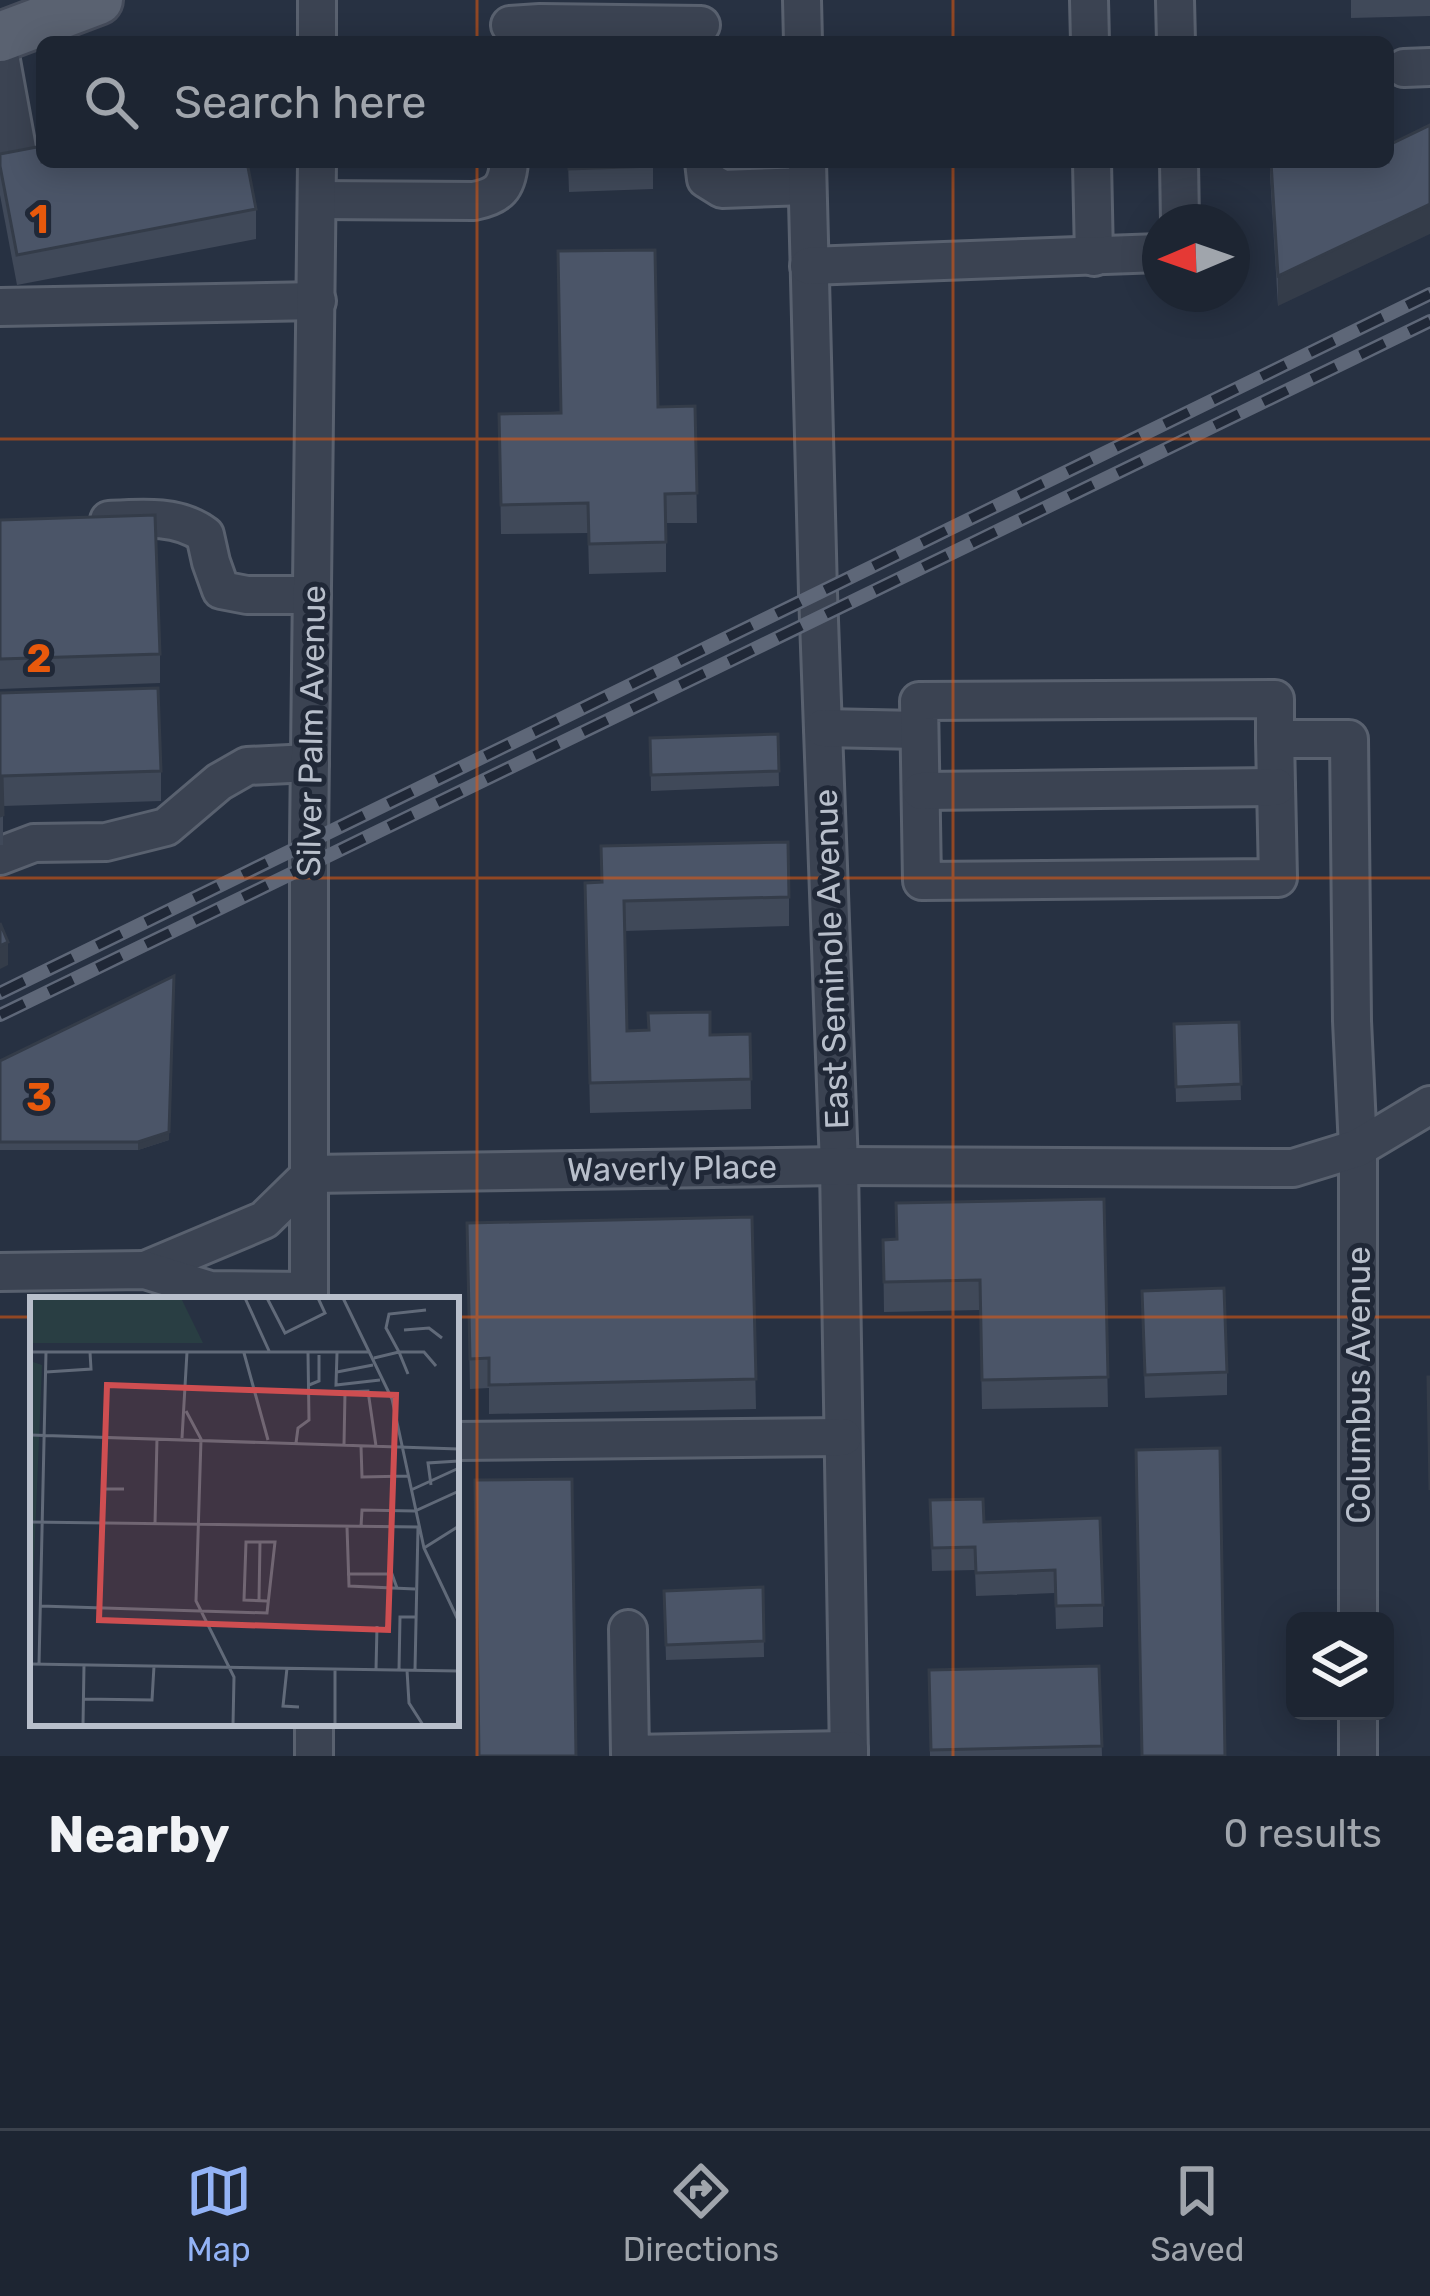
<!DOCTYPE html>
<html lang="en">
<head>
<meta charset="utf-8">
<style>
  body { margin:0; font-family:Rubik,sans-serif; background:#252d3a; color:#f1f3f6 }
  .controls { position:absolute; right:36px; bottom:36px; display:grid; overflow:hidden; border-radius:18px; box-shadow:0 6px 30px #0003 }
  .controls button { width:108px; height:108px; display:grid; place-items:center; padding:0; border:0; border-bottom:3px solid #3b424d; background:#1d2532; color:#f1f3f6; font:60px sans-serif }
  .compass { position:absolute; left:1142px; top:204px; width:108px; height:108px; border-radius:50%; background:#1d2532; box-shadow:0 6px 30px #0003; rotate:268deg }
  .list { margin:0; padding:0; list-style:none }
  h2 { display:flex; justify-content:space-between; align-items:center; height:156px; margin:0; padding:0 48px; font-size:51px }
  h2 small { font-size:39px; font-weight:400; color:#a0a5ac }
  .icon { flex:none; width:66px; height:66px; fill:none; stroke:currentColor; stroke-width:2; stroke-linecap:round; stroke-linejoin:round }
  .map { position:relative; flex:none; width:1430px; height:1756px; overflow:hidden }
  .search { position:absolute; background:#1d2532; box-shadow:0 6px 30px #0003; left:36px; right:36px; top:36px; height:132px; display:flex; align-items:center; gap:30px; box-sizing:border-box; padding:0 42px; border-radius:18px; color:#a0a5ac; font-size:45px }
  .sheet { height:372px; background:#1d2532 }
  nav { display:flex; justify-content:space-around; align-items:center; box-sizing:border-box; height:168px; border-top:3px solid #3b424d; background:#1d2532; font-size:33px; color:#a0a5ac }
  nav a { display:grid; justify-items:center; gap:6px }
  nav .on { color:#93b3f6 }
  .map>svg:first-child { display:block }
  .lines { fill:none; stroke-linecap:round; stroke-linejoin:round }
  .minor-casing { stroke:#59616f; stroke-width:42 }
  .major-casing { stroke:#454c5b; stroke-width:54 }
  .minor { stroke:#3b4352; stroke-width:36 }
  .major { stroke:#5a6271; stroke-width:48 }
  .rail-casing { stroke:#5e6778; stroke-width:14 }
  .rail { stroke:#202837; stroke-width:9; stroke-dasharray:27; stroke-linecap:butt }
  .wall { fill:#404959 }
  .shaded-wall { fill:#343c49 }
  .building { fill:#4b5568; stroke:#343c49; stroke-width:3 }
  .grid { fill:none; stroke:#e8590c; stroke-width:3; stroke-opacity:0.55 }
  .labels { text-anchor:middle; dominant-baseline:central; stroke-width:10; stroke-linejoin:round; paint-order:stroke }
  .street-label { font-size:33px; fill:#b8bfcb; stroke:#202837 }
  .inset-road { fill:none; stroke:#616a79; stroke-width:3 }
  .view { fill:#ce4e51; fill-opacity:0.15; stroke:#ce4e51; stroke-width:6 }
  .inset-edge { fill:none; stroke:#b8bfcb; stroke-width:6 }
  .grid-label { font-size:39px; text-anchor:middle; font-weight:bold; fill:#e8590c; stroke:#202837; stroke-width:10; stroke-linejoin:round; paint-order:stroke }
</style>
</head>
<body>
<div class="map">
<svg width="1430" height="1756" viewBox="0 0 1430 1756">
  <rect width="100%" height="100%" fill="#273142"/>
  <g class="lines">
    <defs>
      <g id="minor">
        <path d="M317,0V42"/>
        <path d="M802,0L803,42"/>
        <path d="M1089,0L1090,42"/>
        <path d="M1175,0L1176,42"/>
        <path d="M510,25L540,23L701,25"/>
        <path d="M0,55L20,165"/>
        <path d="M1404,68L1430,67"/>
        <path d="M704,162L706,179L722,189L807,186"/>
        <path d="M807,162L818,593L839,1166L849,1756"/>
        <path d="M1092,162L1094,257"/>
        <path d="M1179,162L1180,222"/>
        <path d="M317,200L474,201C499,196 507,188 509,162"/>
        <path d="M809,266L1160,253"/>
        <path d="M0,307L317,301"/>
        <path d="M109,520C142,518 179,515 205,535L211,562L221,590L247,595H312"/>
        <path d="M823,728L919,730"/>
        <path d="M1275,739L1278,878L922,881L919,701L1275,699V739H1349L1352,1021L1358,1148V1621"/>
        <path d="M921,791L1276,787"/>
        <path d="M0,856L34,843L106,842L166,827L219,782L247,766L310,763"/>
        <path d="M145,1270L264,1220L311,1174L839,1166L1293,1168L1358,1148L1430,1105"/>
        <path d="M0,1272L145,1270L210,1290L309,1291"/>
        <path d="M309,1300V840L317,162"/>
        <path d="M456,1441L843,1437"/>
        <path d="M628,1629L630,1754L849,1750"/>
        <path d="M314,1723V1756"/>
        <path d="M1358,1756V1711"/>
      </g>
      <path id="major" d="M0,37L98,0"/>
    </defs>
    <use href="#minor" class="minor-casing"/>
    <use href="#major" class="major-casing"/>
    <use href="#minor" class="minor"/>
    <use href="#major" class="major"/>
    <defs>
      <g id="rail">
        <path d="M0,993L1430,294"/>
        <path d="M0,1015L1430,321"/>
      </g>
    </defs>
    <use href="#rail" class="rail-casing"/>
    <use href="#rail" class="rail"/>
  </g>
  <g class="wall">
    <path d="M1351,0H1430V16L1351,18Z"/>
    <path d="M0,154L256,209V239L17,285L0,195Z"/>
    <path d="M568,162H653V189L569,192Z"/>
    <path d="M1270,162H1388L1278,306L1270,175Z"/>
    <path d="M695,406L697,523H666V572L589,574L588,533L501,534L499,414Z"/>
    <path d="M0,520L160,654V683L0,689Z"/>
    <path d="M0,693L161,771V801L3,806V845H0Z"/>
    <path d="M778,734L779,786L651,791L650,738Z"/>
    <path d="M585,883L789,897V926L624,931L627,1031L710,1035L750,1034L751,1109L590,1113Z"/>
    <path d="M1239,1022L1241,1100L1176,1102L1174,1024Z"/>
    <path d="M0,1061L169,1140L138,1150H0Z"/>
    <path d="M1104,1199L1108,1407L982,1409L980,1310L884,1312L883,1240L896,1239Z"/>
    <path d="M752,1217L756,1409L489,1414V1388L470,1389L467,1223Z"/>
    <path d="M1142,1314L1227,1372V1395L1145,1398Z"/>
    <path d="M930,1500L984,1522L1103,1605V1627L1056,1629L1055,1593L976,1596L975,1570L932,1571Z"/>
    <path d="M763,1587L764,1657L666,1660L664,1591Z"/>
    <path d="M1099,1666L1102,1756H930L929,1670Z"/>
  </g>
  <g class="shaded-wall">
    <path d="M1430,204V234L1278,306V276Z"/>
    <path d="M8,942V965L0,969V946Z"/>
    <path d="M174,976L169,1140L138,1150V1142Z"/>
  </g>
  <g class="building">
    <path d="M1430,125V204L1278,276L1271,162H1388V132L1393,143Z"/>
    <path d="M42,146V162H247L256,209L17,255L0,166V154Z"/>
    <path d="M569,162H653V166L569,169Z"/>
    <path d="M655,250L658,407L695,406L697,493L665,494L666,542L589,544L588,503L501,505L499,414L561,413L558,251Z"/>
    <path d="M155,515L160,654L0,659V520Z"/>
    <path d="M158,688L161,771L2,776L3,815L0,816V693Z"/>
    <path d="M778,734L779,771L651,775L650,738Z"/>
    <path d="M788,842L789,897L624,901L627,1031L649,1030L648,1013L710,1012V1035L750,1034L751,1079L590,1083L585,883L602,882L601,846Z"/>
    <path d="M0,923L8,942L0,946Z"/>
    <path d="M174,976L169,1132L138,1142H0V1061Z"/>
    <path d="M1239,1022L1241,1084L1176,1087L1174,1024Z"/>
    <path d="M1104,1199L1108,1377L982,1380L980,1280L884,1282L883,1240L897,1239L896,1203Z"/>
    <path d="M752,1217L756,1379L489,1385V1358L470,1359L467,1223Z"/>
    <path d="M1224,1288L1227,1372L1145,1375L1142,1291Z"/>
    <path d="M1428,1377H1430V1490Z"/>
    <path d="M1220,1448L1225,1756H1142L1136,1450Z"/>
    <path d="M572,1479L576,1756H479L475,1480Z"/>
    <path d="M983,1499L984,1522L1100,1518L1103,1605L1056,1606L1055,1570L976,1573L975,1547L932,1548L930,1500Z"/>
    <path d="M763,1587L764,1641L666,1645L664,1591Z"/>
    <path d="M1099,1666L1102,1746L931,1750L929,1670Z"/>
  </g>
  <path class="grid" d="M477,0V42M953,0V42M477,162V1756M953,162V1756M0,439H1430M0,878H1430M0,1317H33M456,1317H1430"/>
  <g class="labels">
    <g class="street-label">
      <text transform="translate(311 731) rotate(-89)">Silver Palm Avenue</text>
      <text transform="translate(831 959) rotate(-92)">East Seminole Avenue</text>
      <text transform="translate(672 1168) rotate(-1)">Waverly Place</text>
      <text transform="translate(1358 1385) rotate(-90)">Columbus Avenue</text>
    </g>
  </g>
  <g transform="translate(30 1297)">
    <rect width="429" height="429" fill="#273142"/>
    <path d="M0,1H151L173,46H0ZM0,64L12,68L0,362Z" fill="#293e43"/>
    <path class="inset-road" d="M215,1L240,56M237,1L255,36L295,16L288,1M313,1L362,102L394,251L429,325M374,33L399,31L412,41M0,55H338M214,56L238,143M307,56L306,88L350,83M344,61L369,55L356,31L359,17L396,13M16,75L61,72L60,55M307,75L343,68M378,77L369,55H394L406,69M279,88L289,84V58M156,114L171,142L166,304L204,380L203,428M0,138L429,152M152,141L157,55M266,146L268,131L279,123L278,56M314,148L315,95L338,94L346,149M331,149L332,180L379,179M401,188L398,166L429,164M381,193L429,171M0,225L388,230L385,373M125,227L127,141M73,228L74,192H94M317,230L319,289L385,292M331,230L332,213L385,214L429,194M394,251L429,229M317,277H362L367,291M229,303L230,245M10,309L237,316L245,245H216L214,303L237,304M0,367L429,374M9,368L16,55M257,371L253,409L269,410M346,373L347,329M369,373L370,320H385M377,373L379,406L393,428M53,402L122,403L124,369M53,428L54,368M305,428V372"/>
    <path class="view" d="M77,88L366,98L358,333L69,323Z"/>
    <rect width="429" height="429" class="inset-edge"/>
  </g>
  <g class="grid-label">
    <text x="39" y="233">1</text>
    <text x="39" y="672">2</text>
    <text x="39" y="1111">3</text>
  </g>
</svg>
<div class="controls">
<button><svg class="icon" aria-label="layers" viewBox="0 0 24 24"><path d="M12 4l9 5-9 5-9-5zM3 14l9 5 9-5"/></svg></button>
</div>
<svg class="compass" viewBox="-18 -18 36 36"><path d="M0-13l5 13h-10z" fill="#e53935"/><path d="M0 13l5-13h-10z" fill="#a0a5ac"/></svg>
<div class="search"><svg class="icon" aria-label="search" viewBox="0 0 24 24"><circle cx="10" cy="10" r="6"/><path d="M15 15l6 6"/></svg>Search here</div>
</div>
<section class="sheet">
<h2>Nearby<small>0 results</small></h2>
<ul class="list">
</ul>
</section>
<nav>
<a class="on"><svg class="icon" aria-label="map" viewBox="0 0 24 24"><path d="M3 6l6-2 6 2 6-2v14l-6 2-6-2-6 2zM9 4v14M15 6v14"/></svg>Map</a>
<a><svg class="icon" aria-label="directions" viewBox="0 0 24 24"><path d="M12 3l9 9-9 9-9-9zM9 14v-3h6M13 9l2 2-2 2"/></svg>Directions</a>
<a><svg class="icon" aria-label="saved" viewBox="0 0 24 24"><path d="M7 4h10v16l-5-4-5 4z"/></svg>Saved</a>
</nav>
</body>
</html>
